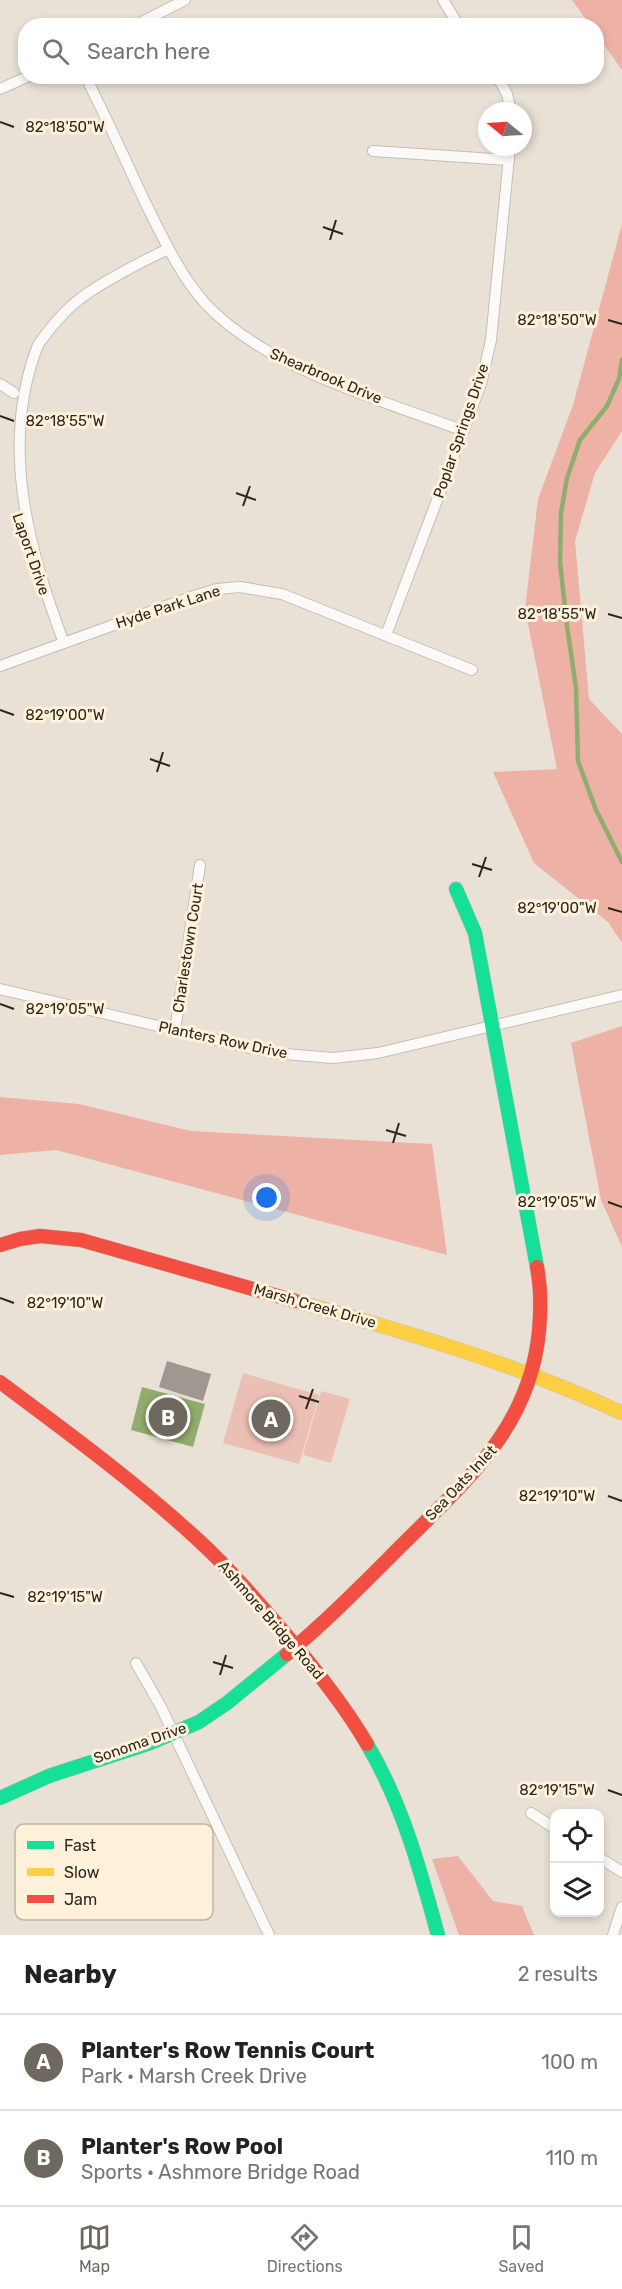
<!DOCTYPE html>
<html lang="en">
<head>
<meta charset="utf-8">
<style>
  body { margin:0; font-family:Rubik,sans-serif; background:#f2f2f2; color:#222 }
  .controls { position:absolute; right:18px; bottom:18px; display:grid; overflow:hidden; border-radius:12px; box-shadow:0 3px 9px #0003 }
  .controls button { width:54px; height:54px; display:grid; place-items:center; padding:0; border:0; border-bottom:2px solid #e0e0e0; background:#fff; color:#222; font:30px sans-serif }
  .compass { position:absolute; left:478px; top:102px; width:54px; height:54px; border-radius:50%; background:#fff; box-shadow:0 3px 9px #0003; rotate:288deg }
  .you { position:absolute; left:267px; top:1198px; width:21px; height:21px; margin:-15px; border:4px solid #fff; border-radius:50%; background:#1a73e8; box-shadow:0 0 0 9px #1a73e833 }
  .badge { display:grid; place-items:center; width:39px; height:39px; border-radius:50%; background:#6e685e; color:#fff; font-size:20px; font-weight:700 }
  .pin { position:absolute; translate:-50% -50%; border:3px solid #fff; box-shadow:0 2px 6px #0006 }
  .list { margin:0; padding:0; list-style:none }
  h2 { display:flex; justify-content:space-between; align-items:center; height:78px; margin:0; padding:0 24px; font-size:26px }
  h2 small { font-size:20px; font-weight:400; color:#767676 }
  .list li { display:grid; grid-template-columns:39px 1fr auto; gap:18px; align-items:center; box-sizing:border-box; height:96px; padding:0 24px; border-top:2px solid #e0e0e0 }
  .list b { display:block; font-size:22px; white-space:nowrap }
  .list p { margin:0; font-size:20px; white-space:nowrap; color:#767676 }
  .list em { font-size:20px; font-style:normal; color:#767676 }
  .icon { flex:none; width:33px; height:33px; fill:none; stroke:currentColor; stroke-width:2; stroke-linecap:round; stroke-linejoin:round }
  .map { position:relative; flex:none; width:622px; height:1935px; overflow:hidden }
  .search { position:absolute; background:#fff; box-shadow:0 3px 9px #0003; left:18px; right:18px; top:18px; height:66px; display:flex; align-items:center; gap:15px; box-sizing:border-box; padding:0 21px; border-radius:24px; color:#767676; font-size:22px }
  .sheet { height:270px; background:#fff }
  nav { display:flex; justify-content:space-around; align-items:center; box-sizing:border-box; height:84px; border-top:2px solid #e0e0e0; background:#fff; font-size:16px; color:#767676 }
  nav a { display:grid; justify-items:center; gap:3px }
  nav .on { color:#6e685e }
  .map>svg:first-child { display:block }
  .green { fill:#ecbfb5 }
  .forest { fill:#edb2a5 }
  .water { fill:#91ad6d }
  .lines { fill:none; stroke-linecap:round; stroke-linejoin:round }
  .stream { stroke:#91ad6d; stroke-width:4.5 }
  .building { fill:#9f9790 }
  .street-casing { stroke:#c5beb4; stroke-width:12 }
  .fast-casing { stroke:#c5beb4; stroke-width:15 }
  .slow-casing { stroke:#c5beb4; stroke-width:15 }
  .jam-casing { stroke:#c5beb4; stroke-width:15 }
  .street { stroke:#fcfaf9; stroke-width:10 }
  .fast { stroke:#16e098; stroke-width:14 }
  .slow { stroke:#ffcf43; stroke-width:14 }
  .jam { stroke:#f24e42; stroke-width:14 }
  .ticks { fill:none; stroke:#2c271e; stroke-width:2 }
  .labels { text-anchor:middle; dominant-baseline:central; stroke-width:6; stroke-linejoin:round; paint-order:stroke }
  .street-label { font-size:15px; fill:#2c271e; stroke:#fff1da }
  .key { fill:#fff1da; stroke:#c0b4a2; stroke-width:1.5 }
  .key-label { font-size:16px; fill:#2c271e }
  .ticks-label { font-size:15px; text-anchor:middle; fill:#2c271e; stroke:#fff1da; stroke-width:6; stroke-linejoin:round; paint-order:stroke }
</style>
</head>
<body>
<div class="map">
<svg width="622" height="1935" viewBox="0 0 622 1935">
  <rect width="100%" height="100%" fill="#e9e1d5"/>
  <g class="green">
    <path d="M243,1373L319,1395L299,1464L223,1443Z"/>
    <path d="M321,1391L350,1399L331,1463L303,1455Z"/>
  </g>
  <g class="forest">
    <path d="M572,0H622V70L597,35L596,26L590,25Z"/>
    <path d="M622,224V431L595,473L575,541L589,699L622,734V943L608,922L534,863L493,772L557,769L525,609L538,499L573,405Z"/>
    <path d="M622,1026V1247L601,1200L571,1043Z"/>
    <path d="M0,1097L79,1104L191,1131L432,1144L447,1255L56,1150L0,1155Z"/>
    <path d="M458,1856L493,1901L522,1906L534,1935H459L432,1859Z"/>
  </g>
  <path class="water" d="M142,1387L205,1404L193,1447L131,1430Z"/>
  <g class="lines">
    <path class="stream" d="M622,360L619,379L607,406L580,440L567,478L561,513L560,562L567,626L576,688L578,761L596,810L622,862"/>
  </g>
  <path class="building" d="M167,1361L211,1374L203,1401L159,1387Z"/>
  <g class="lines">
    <defs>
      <g id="street">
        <path d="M443,0L459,26"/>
        <path d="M134,26L185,0"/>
        <path d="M85,76C107,118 126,162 146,204C163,238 179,273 204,302C264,368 381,400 464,431"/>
        <path d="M497,76L507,94L511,111"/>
        <path d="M0,89L29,76"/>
        <path d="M373,151L509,160"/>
        <path d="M0,384L14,393"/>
        <path d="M386,635L481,384L491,340L510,147"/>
        <path d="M64,643C27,546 0,442 38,345C52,325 68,306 88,293C113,276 141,262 168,249"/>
        <path d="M0,666L194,596L217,589L240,587L282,594L472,670"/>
        <path d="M0,989L273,1053L333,1058L378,1053L622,995"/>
        <path d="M175,1030L200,865"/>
        <path d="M136,1663L161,1707L269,1935"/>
        <path d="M531,1813L554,1828"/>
        <path d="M600,1858L622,1872"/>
        <path d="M613,1935L622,1907"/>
      </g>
      <g id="fast">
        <path d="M456,889L475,933L537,1267"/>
        <path d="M367,1744C402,1803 420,1869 438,1935"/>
        <path d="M0,1798L49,1776L150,1743L199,1722L227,1703L287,1654"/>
      </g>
      <path id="slow" d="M295,1301C406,1332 517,1364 622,1413"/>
      <g id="jam">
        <path d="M0,1245L20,1239L40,1236L81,1240L295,1301"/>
        <path d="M0,1382C67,1432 134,1481 196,1538C227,1566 255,1598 283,1631C313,1666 343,1703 367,1744"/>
        <path d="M287,1654C328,1620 365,1582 403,1544C467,1480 530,1427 539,1331C541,1310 541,1288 537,1267"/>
      </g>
    </defs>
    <use href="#street" class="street-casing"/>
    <use href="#fast" class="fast-casing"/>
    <use href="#slow" class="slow-casing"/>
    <use href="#jam" class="jam-casing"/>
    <use href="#street" class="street"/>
    <use href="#fast" class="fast"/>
    <use href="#slow" class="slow"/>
    <use href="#jam" class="jam"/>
  </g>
  <path class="ticks" d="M0,122L14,127M323,227L343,234M330,240L336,220M608,320L622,324M0,416L14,421M236,493L256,500M243,506L250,486M608,614L622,618M0,710L14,715M150,759L170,766M157,772L163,752M472,864L492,870M479,877L486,857M608,908L622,912M0,1004L14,1009M386,1130L406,1136M393,1143L399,1123M608,1202L622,1207M0,1298L14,1303M299,1396L319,1402M306,1409L313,1389M608,1496L622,1501M0,1593L14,1597M213,1662L233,1668M220,1675L226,1655M608,1790L622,1795"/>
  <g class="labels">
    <g class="street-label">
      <text transform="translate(326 376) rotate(23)">Shearbrook Drive</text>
      <text transform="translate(461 431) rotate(-71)">Poplar Springs Drive</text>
      <text transform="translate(31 554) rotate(71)">Laport Drive</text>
      <text transform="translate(168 607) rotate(-18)">Hyde Park Lane</text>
      <text transform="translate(188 948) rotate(-81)">Charlestown Court</text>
      <text transform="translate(223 1040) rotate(12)">Planters Row Drive</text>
      <text transform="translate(315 1306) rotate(16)">Marsh Creek Drive</text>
      <text transform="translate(461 1483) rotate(-47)">Sea Oats Inlet</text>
      <text transform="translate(271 1620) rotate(49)">Ashmore Bridge Road</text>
      <text transform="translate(140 1743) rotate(-19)">Sonoma Drive</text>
    </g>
  </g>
  <rect x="15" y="1824" width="198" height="96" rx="9" class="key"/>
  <rect x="27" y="1841" width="27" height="8" fill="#16e098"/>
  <rect x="27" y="1868" width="27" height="8" fill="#ffcf43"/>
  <rect x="27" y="1895" width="27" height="8" fill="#f24e42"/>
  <g class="key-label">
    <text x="64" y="1851">Fast</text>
    <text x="64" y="1878">Slow</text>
    <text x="64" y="1905">Jam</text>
  </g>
  <g class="ticks-label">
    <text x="65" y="132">82°18'50"W</text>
    <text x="557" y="325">82°18'50"W</text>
    <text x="65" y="426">82°18'55"W</text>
    <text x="557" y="619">82°18'55"W</text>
    <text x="65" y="720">82°19'00"W</text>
    <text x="557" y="913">82°19'00"W</text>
    <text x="65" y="1014">82°19'05"W</text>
    <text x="557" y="1207">82°19'05"W</text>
    <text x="65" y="1308">82°19'10"W</text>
    <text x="557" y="1501">82°19'10"W</text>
    <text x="65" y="1602">82°19'15"W</text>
    <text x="557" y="1795">82°19'15"W</text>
  </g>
</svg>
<div class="controls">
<button><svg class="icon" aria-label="locate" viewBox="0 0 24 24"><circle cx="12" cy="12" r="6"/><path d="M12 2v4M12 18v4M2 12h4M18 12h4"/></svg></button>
<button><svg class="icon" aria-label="layers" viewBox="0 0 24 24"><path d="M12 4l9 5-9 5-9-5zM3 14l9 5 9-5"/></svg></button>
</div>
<svg class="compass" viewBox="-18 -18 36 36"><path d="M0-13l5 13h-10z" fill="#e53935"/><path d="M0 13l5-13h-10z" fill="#767676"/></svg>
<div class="you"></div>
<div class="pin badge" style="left:271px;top:1419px">A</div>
<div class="pin badge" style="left:168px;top:1417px">B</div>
<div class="search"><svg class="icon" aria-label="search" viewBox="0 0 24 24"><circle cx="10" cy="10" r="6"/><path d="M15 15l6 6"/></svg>Search here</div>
</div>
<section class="sheet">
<h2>Nearby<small>2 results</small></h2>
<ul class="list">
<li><span class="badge">A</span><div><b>Planter's Row Tennis Court</b><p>Park · Marsh Creek Drive</p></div><em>100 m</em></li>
<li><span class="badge">B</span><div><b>Planter's Row Pool</b><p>Sports · Ashmore Bridge Road</p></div><em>110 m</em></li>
</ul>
</section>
<nav>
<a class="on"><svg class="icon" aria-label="map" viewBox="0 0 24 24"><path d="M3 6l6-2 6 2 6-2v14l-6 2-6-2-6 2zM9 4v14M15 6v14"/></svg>Map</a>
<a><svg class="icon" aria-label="directions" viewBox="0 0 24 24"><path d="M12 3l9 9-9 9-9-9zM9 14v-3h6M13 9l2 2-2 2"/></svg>Directions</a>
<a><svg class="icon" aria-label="saved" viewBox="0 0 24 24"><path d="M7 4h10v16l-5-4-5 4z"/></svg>Saved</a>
</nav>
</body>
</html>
